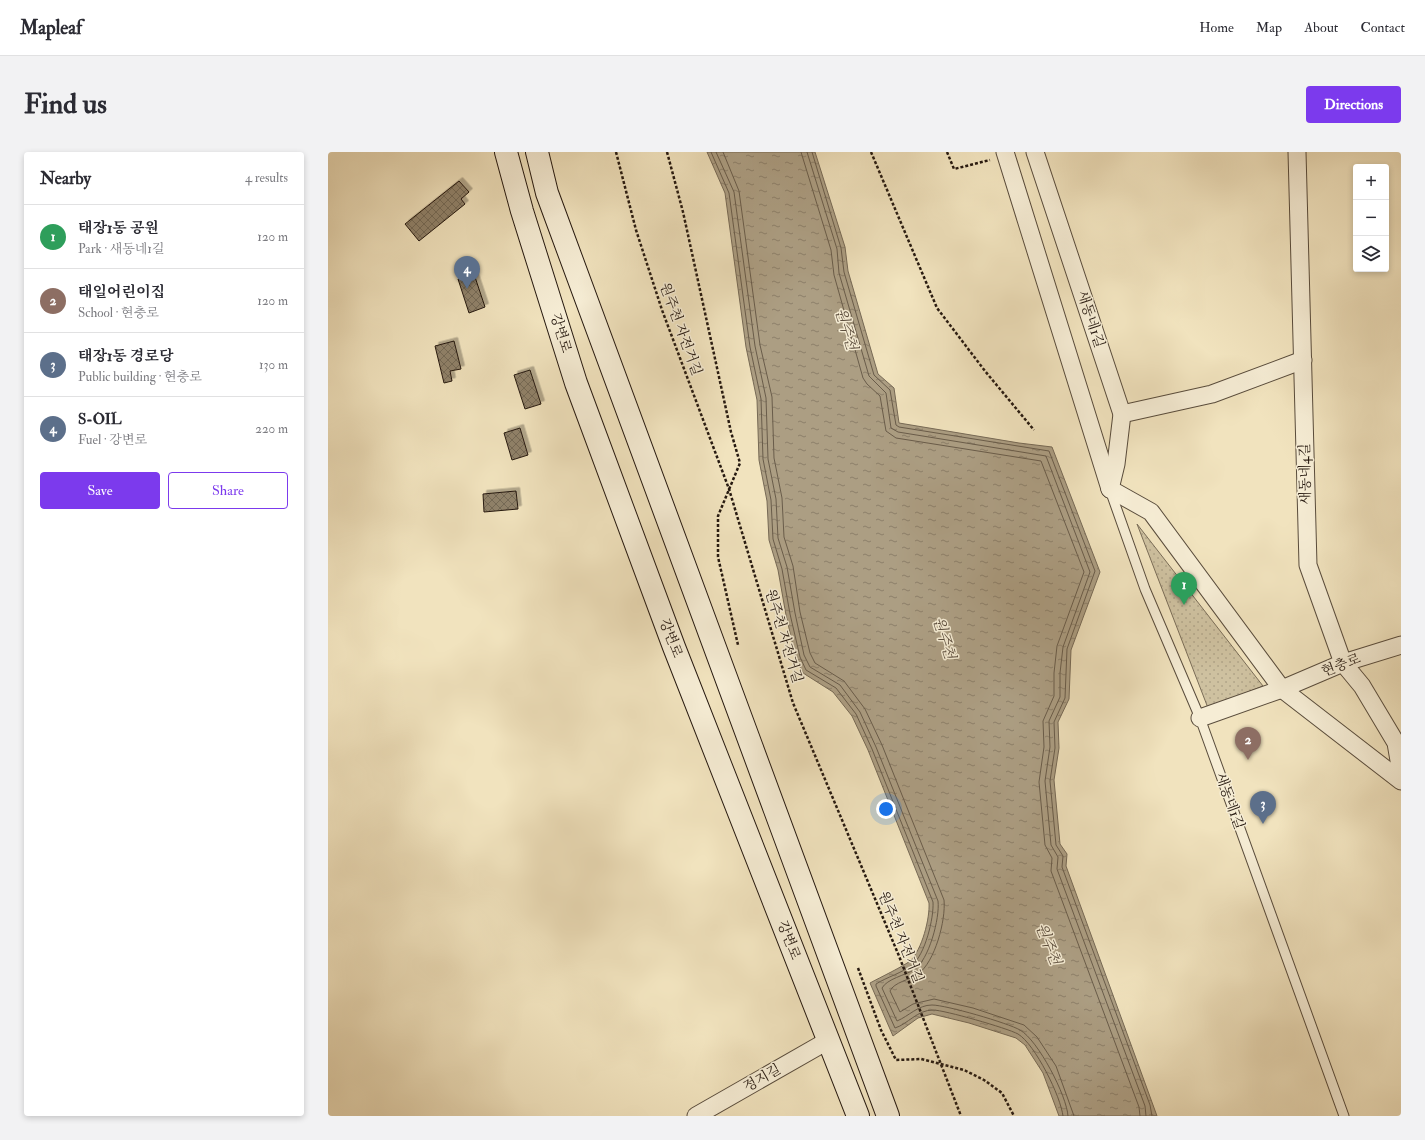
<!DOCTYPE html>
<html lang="en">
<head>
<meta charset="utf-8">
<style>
  body { margin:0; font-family:"IM FELL Double Pica","Noto Serif KR",serif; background:#f2f2f3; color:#2b2b33 }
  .controls { position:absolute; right:12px; top:12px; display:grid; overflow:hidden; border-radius:4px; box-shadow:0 2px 6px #0003 }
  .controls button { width:36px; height:36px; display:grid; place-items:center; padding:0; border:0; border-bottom:1px solid #e1e1e2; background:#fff; color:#2b2b33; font:20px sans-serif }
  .you { position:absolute; left:558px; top:657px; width:14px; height:14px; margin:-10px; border:3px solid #fff; border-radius:50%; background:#1a73e8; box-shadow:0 0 0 6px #1a73e833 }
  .badge { display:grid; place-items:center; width:26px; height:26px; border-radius:50%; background:#7c3aed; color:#fff; font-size:13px; font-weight:700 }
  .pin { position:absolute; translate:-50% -33px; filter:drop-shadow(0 1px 2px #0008) }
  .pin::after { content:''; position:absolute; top:21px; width:14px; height:12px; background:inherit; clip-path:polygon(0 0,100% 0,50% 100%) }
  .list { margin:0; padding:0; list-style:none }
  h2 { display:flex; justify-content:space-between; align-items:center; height:52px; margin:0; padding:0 16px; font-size:17px }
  h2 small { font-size:13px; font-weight:400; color:#7c7c81 }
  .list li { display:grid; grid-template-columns:26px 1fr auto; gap:12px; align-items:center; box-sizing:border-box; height:64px; padding:0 16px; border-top:1px solid #e1e1e2 }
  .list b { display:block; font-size:15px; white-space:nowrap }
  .list p { margin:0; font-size:13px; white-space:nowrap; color:#7c7c81 }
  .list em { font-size:13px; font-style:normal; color:#7c7c81 }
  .actions { display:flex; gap:8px; padding:12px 16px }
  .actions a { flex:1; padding:9px 0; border:1px solid #7c3aed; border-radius:4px; text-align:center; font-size:14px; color:#7c3aed }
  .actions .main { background:#7c3aed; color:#fff }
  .icon { flex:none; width:22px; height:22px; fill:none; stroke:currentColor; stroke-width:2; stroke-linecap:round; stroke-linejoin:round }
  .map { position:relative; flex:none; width:1073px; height:964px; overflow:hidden; border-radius:4px }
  header { display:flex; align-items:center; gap:24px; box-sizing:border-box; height:56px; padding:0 20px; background:#fff; border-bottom:1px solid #e1e1e2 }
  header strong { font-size:19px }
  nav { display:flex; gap:22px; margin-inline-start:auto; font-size:14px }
  .intro { display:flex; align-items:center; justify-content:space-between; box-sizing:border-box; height:96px; padding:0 24px }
  h1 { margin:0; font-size:28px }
  .button { padding:10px 18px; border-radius:4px; background:#7c3aed; color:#fff; font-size:14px; font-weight:700 }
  main { display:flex; gap:24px; padding:0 24px }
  aside { flex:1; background:#fff; border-radius:4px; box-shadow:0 2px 6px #0003 }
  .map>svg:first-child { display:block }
  .grass { fill:url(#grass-dots); stroke:#7a6d58 }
  .water { fill:url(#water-ripples); stroke:#766955 }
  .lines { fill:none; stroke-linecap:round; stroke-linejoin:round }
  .shore { stroke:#695c4a; stroke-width:1 }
  .building { fill:url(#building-cross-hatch); stroke:#261910; filter:url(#shadow) }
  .lane-casing { stroke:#594c3c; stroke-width:11 }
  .street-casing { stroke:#594c3c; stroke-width:19 }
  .secondary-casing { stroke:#261910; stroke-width:24 }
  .path { stroke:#261910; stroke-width:2.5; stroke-dasharray:3 2; stroke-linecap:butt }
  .lane { stroke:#f6edd5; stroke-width:9 }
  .street { stroke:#f6edd5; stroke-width:17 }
  .secondary { stroke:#f6edd5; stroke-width:22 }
  .labels { text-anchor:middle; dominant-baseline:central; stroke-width:3; stroke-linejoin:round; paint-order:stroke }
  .street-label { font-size:14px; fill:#261910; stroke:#f6edd5 }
  .water-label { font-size:15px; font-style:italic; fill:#5c4e3e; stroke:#f6edd5 }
</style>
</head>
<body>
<header>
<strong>Mapleaf</strong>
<nav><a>Home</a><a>Map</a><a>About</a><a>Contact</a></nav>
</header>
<div class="intro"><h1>Find us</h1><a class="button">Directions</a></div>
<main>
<aside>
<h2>Nearby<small>4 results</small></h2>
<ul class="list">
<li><span class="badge" style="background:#2e9e5b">1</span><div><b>태장1동 공원</b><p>Park · 새동네1길</p></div><em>120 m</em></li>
<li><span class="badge" style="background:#8d6e63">2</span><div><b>태일어린이집</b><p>School · 현충로</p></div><em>120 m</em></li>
<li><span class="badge" style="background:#5c6f8a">3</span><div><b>태장1동 경로당</b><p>Public building · 현충로</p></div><em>130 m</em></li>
<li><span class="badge" style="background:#5c6f8a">4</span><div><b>S-OIL</b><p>Fuel · 강변로</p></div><em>220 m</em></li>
</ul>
<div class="actions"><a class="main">Save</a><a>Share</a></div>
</aside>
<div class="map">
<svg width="1073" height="964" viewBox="0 0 1073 964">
  <defs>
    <pattern id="grass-dots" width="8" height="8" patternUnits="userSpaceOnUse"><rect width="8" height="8" fill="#cec1a0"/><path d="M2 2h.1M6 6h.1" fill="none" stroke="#b1a589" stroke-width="1.8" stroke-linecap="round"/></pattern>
    <pattern id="water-ripples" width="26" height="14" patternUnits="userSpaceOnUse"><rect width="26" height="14" fill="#ac9e83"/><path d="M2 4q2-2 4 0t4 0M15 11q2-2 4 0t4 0" fill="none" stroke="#8c806a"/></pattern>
    <pattern id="building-cross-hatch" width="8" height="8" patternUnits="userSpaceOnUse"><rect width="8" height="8" fill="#90826a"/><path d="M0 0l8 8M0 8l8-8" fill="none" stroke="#756a56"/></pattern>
    <filter id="shadow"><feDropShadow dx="3.5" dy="-3.5" stdDeviation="0" flood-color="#0004"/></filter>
  </defs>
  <rect width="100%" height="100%" fill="#f1e3be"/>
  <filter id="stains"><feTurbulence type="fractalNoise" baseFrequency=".005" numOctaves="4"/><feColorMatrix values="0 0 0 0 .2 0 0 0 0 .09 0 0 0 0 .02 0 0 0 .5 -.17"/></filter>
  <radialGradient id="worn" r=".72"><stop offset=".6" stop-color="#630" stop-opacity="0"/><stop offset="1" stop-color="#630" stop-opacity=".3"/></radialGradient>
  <path class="grass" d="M809,372L935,534L880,556Z"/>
  <path class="water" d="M379,0H487L517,95L520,119L550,222L566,236L571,271L691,291L724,295L772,420L743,498L741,547L730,570L731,596L726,628L732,692L739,702L738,714L829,964H731L715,921L697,893L688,886L641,871L604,862L590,866L565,884L542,831C551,826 576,814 582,809C594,798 602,766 601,751L540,598L524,564L505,540L475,521L468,507L458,463L450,418L441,388L439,349L431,308L429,248L418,195L397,41Z"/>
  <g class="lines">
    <g class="shore">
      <path d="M383,0L401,41L422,195L433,247L435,307L443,348L445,387L454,417L462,462L472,505L478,518L508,536L528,562L544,597L605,750C606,766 597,803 584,813C574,821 559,825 548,832V834L567,876C580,872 589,858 605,858C616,858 679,876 690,882C707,892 733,945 735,964"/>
      <path d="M388,0L406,40L427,194L438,246L440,307L448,347L450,386L459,415L467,461L476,503L482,515L512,533L532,560L548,595L610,749C612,766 601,808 586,818C577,823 559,827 554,836L569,869C581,864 590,853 604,853C618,853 680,871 692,878C710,888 739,944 740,964"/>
      <path d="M395,0L411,39L432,193L444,245L446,306L454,346L456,385L465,414L472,460L482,501L487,511L516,529L537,557L554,593L616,748C618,768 607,810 590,822C582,828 566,830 562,839L572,860L585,852L606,847L645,856L696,873L709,885L728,914L746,964"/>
      <path d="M473,0L503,98L506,123L535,226L539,232L552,244L558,279L568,286L713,309L756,420L729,494L726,521V544L715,569L716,595L711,630L717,693L724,706L723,719L811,955L812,964"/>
      <path d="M479,0L509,97L511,121L541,224L558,241L563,276L570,280L718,304L762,420L735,495L732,521V545L721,569L722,595L717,629L723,693L730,705L729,717L817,954L818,964"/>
      <path d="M484,0L513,96L516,120L546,223L562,238L568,273L571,275L721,299L767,419L739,497L737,546L726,570L727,596L722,629L728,693L735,704L734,715L822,953L824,964"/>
    </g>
  </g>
  <g class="building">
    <path d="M131,29L141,40L133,47L137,52L91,89L77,72Z"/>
    <path d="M146,122L157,155L141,161L130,127Z"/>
    <path d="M126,189L133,217L122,219L124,229L116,231L107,194Z"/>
    <path d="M202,218L213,252L197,257L186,223Z"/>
    <path d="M192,276L200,303L184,308L176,281Z"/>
    <path d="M188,339L190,357L156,360L155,342Z"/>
  </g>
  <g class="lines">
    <defs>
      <path id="lane" d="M782,338L817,437L872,566L1016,964"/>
      <g id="street">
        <path d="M677,0L782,337"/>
        <path d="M707,0L794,262L788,312L782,337"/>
        <path d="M969,0L980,413L1015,511L1034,534L1068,591L1073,620"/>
        <path d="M794,262L884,242L975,208"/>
        <path d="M782,337L823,360L954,537L1073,629"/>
        <path d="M872,566L954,537L1015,511L1073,493"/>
        <path d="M368,964L501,888"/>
      </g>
      <g id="secondary">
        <path d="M178,0L194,59L248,231L346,495L530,964"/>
        <path d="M209,0L219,41L560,964"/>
      </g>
    </defs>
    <use href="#lane" class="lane-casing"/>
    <use href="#street" class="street-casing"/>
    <use href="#secondary" class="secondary-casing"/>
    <g class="path">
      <path d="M288,0L308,78L334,158L401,337L465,551L571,804L633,964"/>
      <path d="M339,0L355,60L403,280L412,311L390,364V405L410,493"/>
      <path d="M543,0L609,156L657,219L706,278"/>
      <path d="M619,0L626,17L662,8"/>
      <path d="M530,816L553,878L568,908L593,907L636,918L656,928L674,941L686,964"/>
    </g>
    <use href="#lane" class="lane"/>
    <use href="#street" class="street"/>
    <use href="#secondary" class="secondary"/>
  </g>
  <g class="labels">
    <g class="street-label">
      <text transform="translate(763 167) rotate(72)">새동네1길</text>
      <text transform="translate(353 177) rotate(70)">원주천 자전거길</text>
      <text transform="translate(233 181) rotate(73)">강변로</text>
      <text transform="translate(977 322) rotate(-91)">새동네4길</text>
      <text transform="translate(456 484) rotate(73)">원주천 자전거길</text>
      <text transform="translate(343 486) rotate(69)">강변로</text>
      <text transform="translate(1013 513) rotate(-21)">현충로</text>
      <text transform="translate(902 649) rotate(70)">새동네1길</text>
      <text transform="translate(573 785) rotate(68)">원주천 자전거길</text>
      <text transform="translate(461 788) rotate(69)">강변로</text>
      <text transform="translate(434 926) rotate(-30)">정지길</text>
    </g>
    <g class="water-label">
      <text transform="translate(518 177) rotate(73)">원주천</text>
      <text transform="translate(616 486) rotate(73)">원주천</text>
      <text transform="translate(720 792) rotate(68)">원주천</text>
    </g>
  </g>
  <rect width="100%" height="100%" filter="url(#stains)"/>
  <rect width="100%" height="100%" fill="url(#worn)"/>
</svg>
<div class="controls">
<button>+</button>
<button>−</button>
<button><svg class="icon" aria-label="layers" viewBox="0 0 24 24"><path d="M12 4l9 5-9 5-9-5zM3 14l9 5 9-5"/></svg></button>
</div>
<div class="you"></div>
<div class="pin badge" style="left:856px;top:453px;background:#2e9e5b">1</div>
<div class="pin badge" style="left:920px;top:608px;background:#8d6e63">2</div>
<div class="pin badge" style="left:935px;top:672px;background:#5c6f8a">3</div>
<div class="pin badge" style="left:139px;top:137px;background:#5c6f8a">4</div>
</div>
</main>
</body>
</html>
